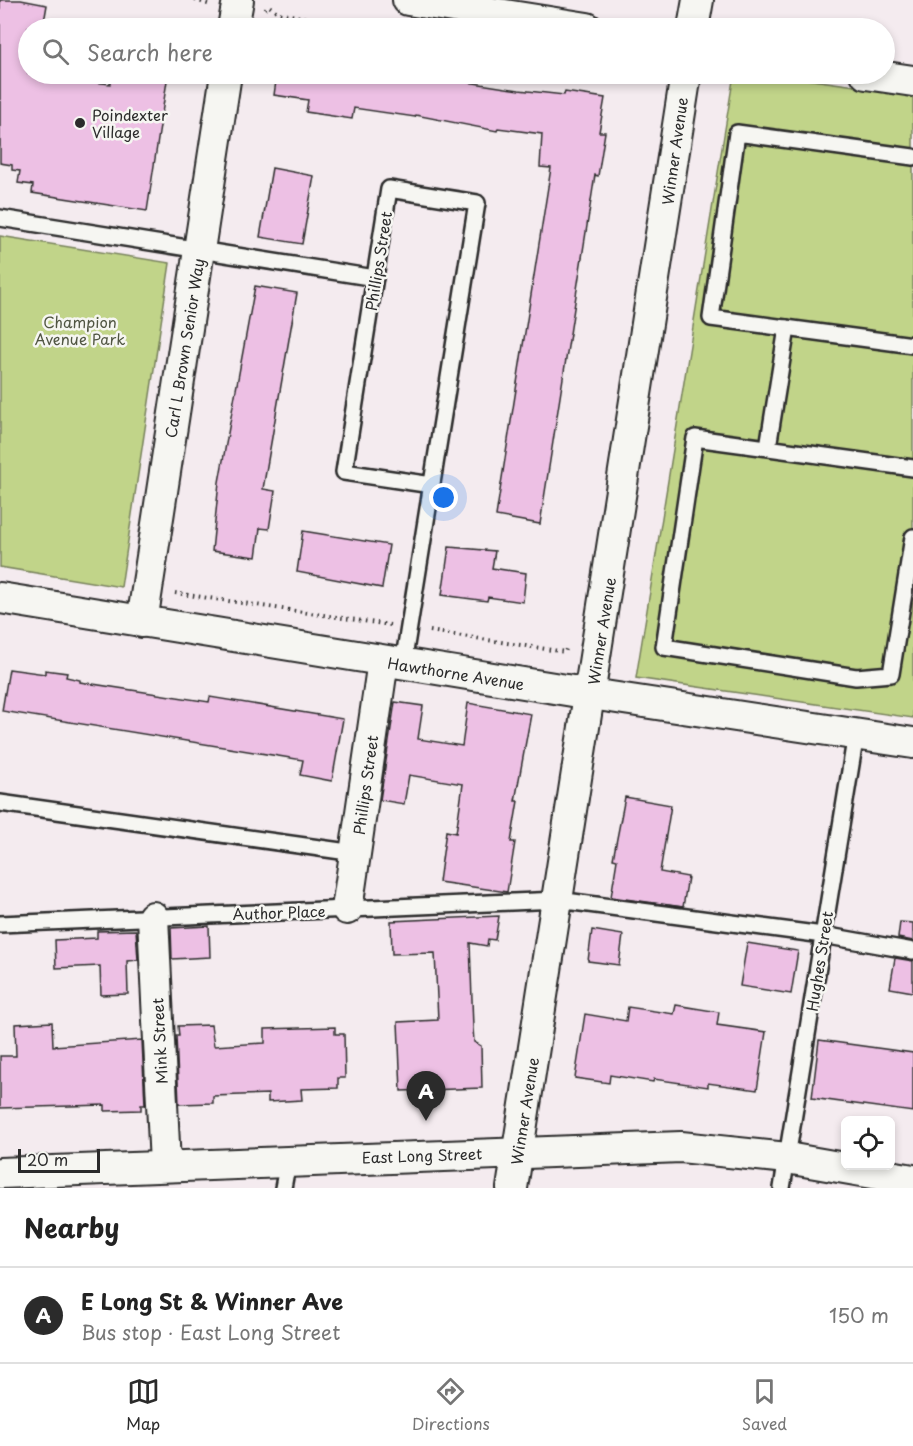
<!DOCTYPE html>
<html lang="en">
<head>
<meta charset="utf-8">
<style>
  body { margin:0; font-family:"Playpen Sans",sans-serif; background:#f2f2f2; color:#222 }
  .controls { position:absolute; right:18px; bottom:18px; display:grid; overflow:hidden; border-radius:9px; box-shadow:0 3px 9px #0003 }
  .controls button { width:54px; height:54px; display:grid; place-items:center; padding:0; border:0; border-bottom:2px solid #e0e0e0; background:#fff; color:#222; font:30px sans-serif }
  .scale { position:absolute; left:18px; bottom:15px; width:82px; box-sizing:border-box; padding-left:6px; border:3px solid #2b2b2b; border-top:0; font-size:16px; line-height:21px; white-space:nowrap; color:#2b2b2b; -webkit-text-stroke:4px #f6f6f2; paint-order:stroke }
  .you { position:absolute; left:444px; top:498px; width:21px; height:21px; margin:-15px; border:4px solid #fff; border-radius:50%; background:#1a73e8; box-shadow:0 0 0 9px #1a73e833 }
  .badge { display:grid; place-items:center; width:39px; height:39px; border-radius:50%; background:#2b2b2b; color:#fff; font-size:20px; font-weight:700 }
  .pin { position:absolute; translate:-50% -50px; filter:drop-shadow(0 2px 3px #0008) }
  .pin::after { content:''; position:absolute; top:32px; width:21px; height:18px; background:inherit; clip-path:polygon(0 0,100% 0,50% 100%) }
  .list { margin:0; padding:0; list-style:none }
  h2 { display:flex; justify-content:space-between; align-items:center; height:78px; margin:0; padding:0 24px; font-size:26px }
  h2 small { font-size:20px; font-weight:400; color:#767676 }
  .list li { display:grid; grid-template-columns:39px 1fr auto; gap:18px; align-items:center; box-sizing:border-box; height:96px; padding:0 24px; border-top:2px solid #e0e0e0 }
  .list b { display:block; font-size:22px; white-space:nowrap }
  .list p { margin:0; font-size:20px; white-space:nowrap; color:#767676 }
  .list em { font-size:20px; font-style:normal; color:#767676 }
  .icon { flex:none; width:33px; height:33px; fill:none; stroke:currentColor; stroke-width:2; stroke-linecap:round; stroke-linejoin:round }
  .map { position:relative; flex:none; width:913px; height:1188px; overflow:hidden }
  .search { position:absolute; background:#fff; box-shadow:0 3px 9px #0003; left:18px; right:18px; top:18px; height:66px; display:flex; align-items:center; gap:15px; box-sizing:border-box; padding:0 21px; border-radius:33px; color:#767676; font-size:22px }
  .sheet { height:174px; background:#fff }
  nav { display:flex; justify-content:space-around; align-items:center; box-sizing:border-box; height:84px; border-top:2px solid #e0e0e0; background:#fff; font-size:16px; color:#767676 }
  nav a { display:grid; justify-items:center; gap:3px }
  nav .on { color:#2b2b2b }
  .map>svg:first-child { display:block }
  .green { fill:#c1d489; stroke:#76805a; stroke-width:1.5 }
  .building { fill:#edc0e4; stroke:#2b2b2b; stroke-width:1.5 }
  .lines { fill:none; stroke-linecap:round; stroke-linejoin:round }
  .service-casing { stroke:#2b2b2b; stroke-width:20 }
  .minor-casing { stroke:#2b2b2b; stroke-width:34 }
  .path { stroke:#2b2b2b; stroke-width:4; stroke-dasharray:1.5 4.5; stroke-linecap:butt }
  .service { stroke:#f6f6f2; stroke-width:15 }
  .minor { stroke:#f6f6f2; stroke-width:30 }
  .poi-dot { fill:#2b2b2b; stroke:#f6f6f2; stroke-width:2 }
  .labels { text-anchor:middle; dominant-baseline:central; stroke-width:5; stroke-linejoin:round; paint-order:stroke }
  .poi-label { font-size:15px; fill:#2b2b2b; stroke:#f6f6f2; text-anchor:start }
  .street-label { font-size:15px; fill:#2b2b2b; stroke:#f6f6f2 }
  .park-label { font-size:15px; fill:#505542; stroke:#f6f6f2 }
</style>
</head>
<body>
<div class="map">
<svg width="913" height="1188" viewBox="0 0 913 1188">
  <rect width="100%" height="100%" fill="#f4ebef"/>
  <filter id="ink" filterUnits="userSpaceOnUse"><feTurbulence type="fractalNoise" baseFrequency=".0167" numOctaves="2"/><feDisplacementMap in="SourceGraphic" scale="12" xChannelSelector="R" yChannelSelector="G"/><feConvolveMatrix kernelMatrix="1 2 1 2 8 2 1 2 1" color-interpolation-filters="sRGB"/></filter>
  <g filter="url(#ink)">
    <g class="green">
      <path d="M734,74H769L913,94V718L636,678Z"/>
      <path d="M0,236L170,263L121,587L0,567Z"/>
    </g>
    <g class="building">
      <path d="M0,0H21L47,5L43,28H28V74L110,84L111,74H168L147,211L32,193L33,185L18,183L20,171L12,170V165L0,163Z"/>
      <path d="M277,74H416L519,90L564,95L565,92L605,98L599,132H605L598,176L595,175L540,524L496,516L551,168L540,167L542,134L498,128L497,131L416,115L415,117L354,108L352,119L306,112L308,100L274,95Z"/>
      <path d="M272,168L314,176L302,244L260,237Z"/>
      <path d="M255,286L297,293L263,489L275,491L269,529L260,528L256,557L212,551L219,482Z"/>
      <path d="M303,531L389,545L382,588L297,572Z"/>
      <path d="M449,547L495,551L492,568L526,573L523,602L488,597L487,601L442,595Z"/>
      <path d="M9,669L45,674V670L67,673L66,677L80,680V682L209,702L210,697L343,719L332,781L300,775L303,760L2,711Z"/>
      <path d="M395,702L423,706L418,739L462,746L468,703L531,714L515,801H518L511,842H515L507,892L439,882L446,831L456,833L463,784L409,775L404,804L380,800Z"/>
      <path d="M625,797L671,805L660,872L688,877L683,907L611,897L617,860L613,859Z"/>
      <path d="M499,916L495,940L488,939L487,946L470,943L473,1028L474,1042L481,1046L482,1088L401,1091L398,1022L438,1020L435,953L392,954L391,921Z"/>
      <path d="M900,922L913,923V941L898,938Z"/>
      <path d="M209,926L210,957L172,959L171,928Z"/>
      <path d="M136,930L138,960L127,961L128,994L101,995L100,966L56,968L55,940L97,938V931Z"/>
      <path d="M592,930L623,935L619,965L588,961Z"/>
      <path d="M747,943L798,951L791,994L740,986Z"/>
      <path d="M895,958L913,961V992L890,988Z"/>
      <path d="M676,1005L719,1012L717,1025L766,1032L757,1090L708,1083V1087L654,1079L653,1082L610,1075L609,1083L575,1078L585,1014L626,1021L628,1007L674,1014Z"/>
      <path d="M52,1022L53,1046L142,1040L145,1105H141V1110L105,1111V1105L0,1108V1056H16L15,1024Z"/>
      <path d="M211,1025L214,1046L265,1043V1029L335,1027V1034H344L345,1078H338V1088L301,1089L302,1100L268,1102V1094L213,1096V1103L179,1104L176,1036H179L178,1026Z"/>
      <path d="M819,1040L913,1053V1112L812,1098Z"/>
    </g>
    <g class="lines">
      <defs>
        <g id="service">
          <path d="M913,157L737,133L711,318L913,345"/>
          <path d="M0,218L375,278"/>
          <path d="M768,447L787,328"/>
          <path d="M913,468L695,438L664,647L856,677L891,674L913,537"/>
          <path d="M403,664L477,203L389,189L344,472L432,485"/>
          <path d="M0,803L355,853"/>
          <path d="M0,924L558,900L823,935L913,951"/>
          <path d="M283,1188L288,1161"/>
          <path d="M782,1188L856,734"/>
        </g>
        <g id="minor">
          <path d="M408,0L587,28"/>
          <path d="M233,28L238,0"/>
          <path d="M693,28L698,0"/>
          <path d="M866,74L913,81"/>
          <path d="M0,598L591,694L913,743"/>
          <path d="M142,622L226,74"/>
          <path d="M347,909L383,661"/>
          <path d="M153,917L165,1165"/>
          <path d="M0,1173L681,1147L787,1158L913,1180"/>
          <path d="M512,1188L686,74"/>
        </g>
      </defs>
      <use href="#service" class="service-casing"/>
      <use href="#minor" class="minor-casing"/>
      <g class="path">
        <path d="M195,0L208,4"/>
        <path d="M265,9L269,6L279,13L361,28"/>
        <path d="M636,74L656,77"/>
        <path d="M175,593L390,625"/>
        <path d="M430,631L565,652L566,649"/>
      </g>
      <use href="#service" class="service"/>
      <use href="#minor" class="minor"/>
    </g>
  </g>
  <circle class="poi-dot" cx="80" cy="123" r="6"/>
  <g class="labels">
    <g class="poi-label">
      <text x="92" y="114">Poindexter<tspan x="92" dy="17">Village</tspan></text>
    </g>
    <g class="street-label">
      <text transform="translate(674 151) rotate(-82)">Winner Avenue</text>
      <text transform="translate(378 261) rotate(-81)">Phillips Street</text>
      <text transform="translate(184 348) rotate(-81)">Carl L Brown Senior Way</text>
      <text transform="translate(601 631) rotate(-81)">Winner Avenue</text>
      <text transform="translate(456 673) rotate(9)">Hawthorne Avenue</text>
      <text transform="translate(365 785) rotate(-82)">Phillips Street</text>
      <text transform="translate(279 912) rotate(-2)">Author Place</text>
      <text transform="translate(819 961) rotate(-81)">Hughes Street</text>
      <text transform="translate(159 1041) rotate(-93)">Mink Street</text>
      <text transform="translate(524 1111) rotate(-81)">Winner Avenue</text>
      <text transform="translate(422 1155) rotate(-2)">East Long Street</text>
    </g>
    <g class="park-label">
      <text x="80" y="321">Champion<tspan x="80" dy="17">Avenue Park</tspan></text>
    </g>
  </g>
</svg>
<div class="controls">
<button><svg class="icon" aria-label="locate" viewBox="0 0 24 24"><circle cx="12" cy="12" r="6"/><path d="M12 2v4M12 18v4M2 12h4M18 12h4"/></svg></button>
</div>
<div class="scale">20 m</div>
<div class="you"></div>
<div class="pin badge" style="left:426px;top:1121px">A</div>
<div class="search"><svg class="icon" aria-label="search" viewBox="0 0 24 24"><circle cx="10" cy="10" r="6"/><path d="M15 15l6 6"/></svg>Search here</div>
</div>
<section class="sheet">
<h2>Nearby<small></small></h2>
<ul class="list">
<li><span class="badge">A</span><div><b>E Long St &amp; Winner Ave</b><p>Bus stop · East Long Street</p></div><em>150 m</em></li>
</ul>
</section>
<nav>
<a class="on"><svg class="icon" aria-label="map" viewBox="0 0 24 24"><path d="M3 6l6-2 6 2 6-2v14l-6 2-6-2-6 2zM9 4v14M15 6v14"/></svg>Map</a>
<a><svg class="icon" aria-label="directions" viewBox="0 0 24 24"><path d="M12 3l9 9-9 9-9-9zM9 14v-3h6M13 9l2 2-2 2"/></svg>Directions</a>
<a><svg class="icon" aria-label="saved" viewBox="0 0 24 24"><path d="M7 4h10v16l-5-4-5 4z"/></svg>Saved</a>
</nav>
</body>
</html>
